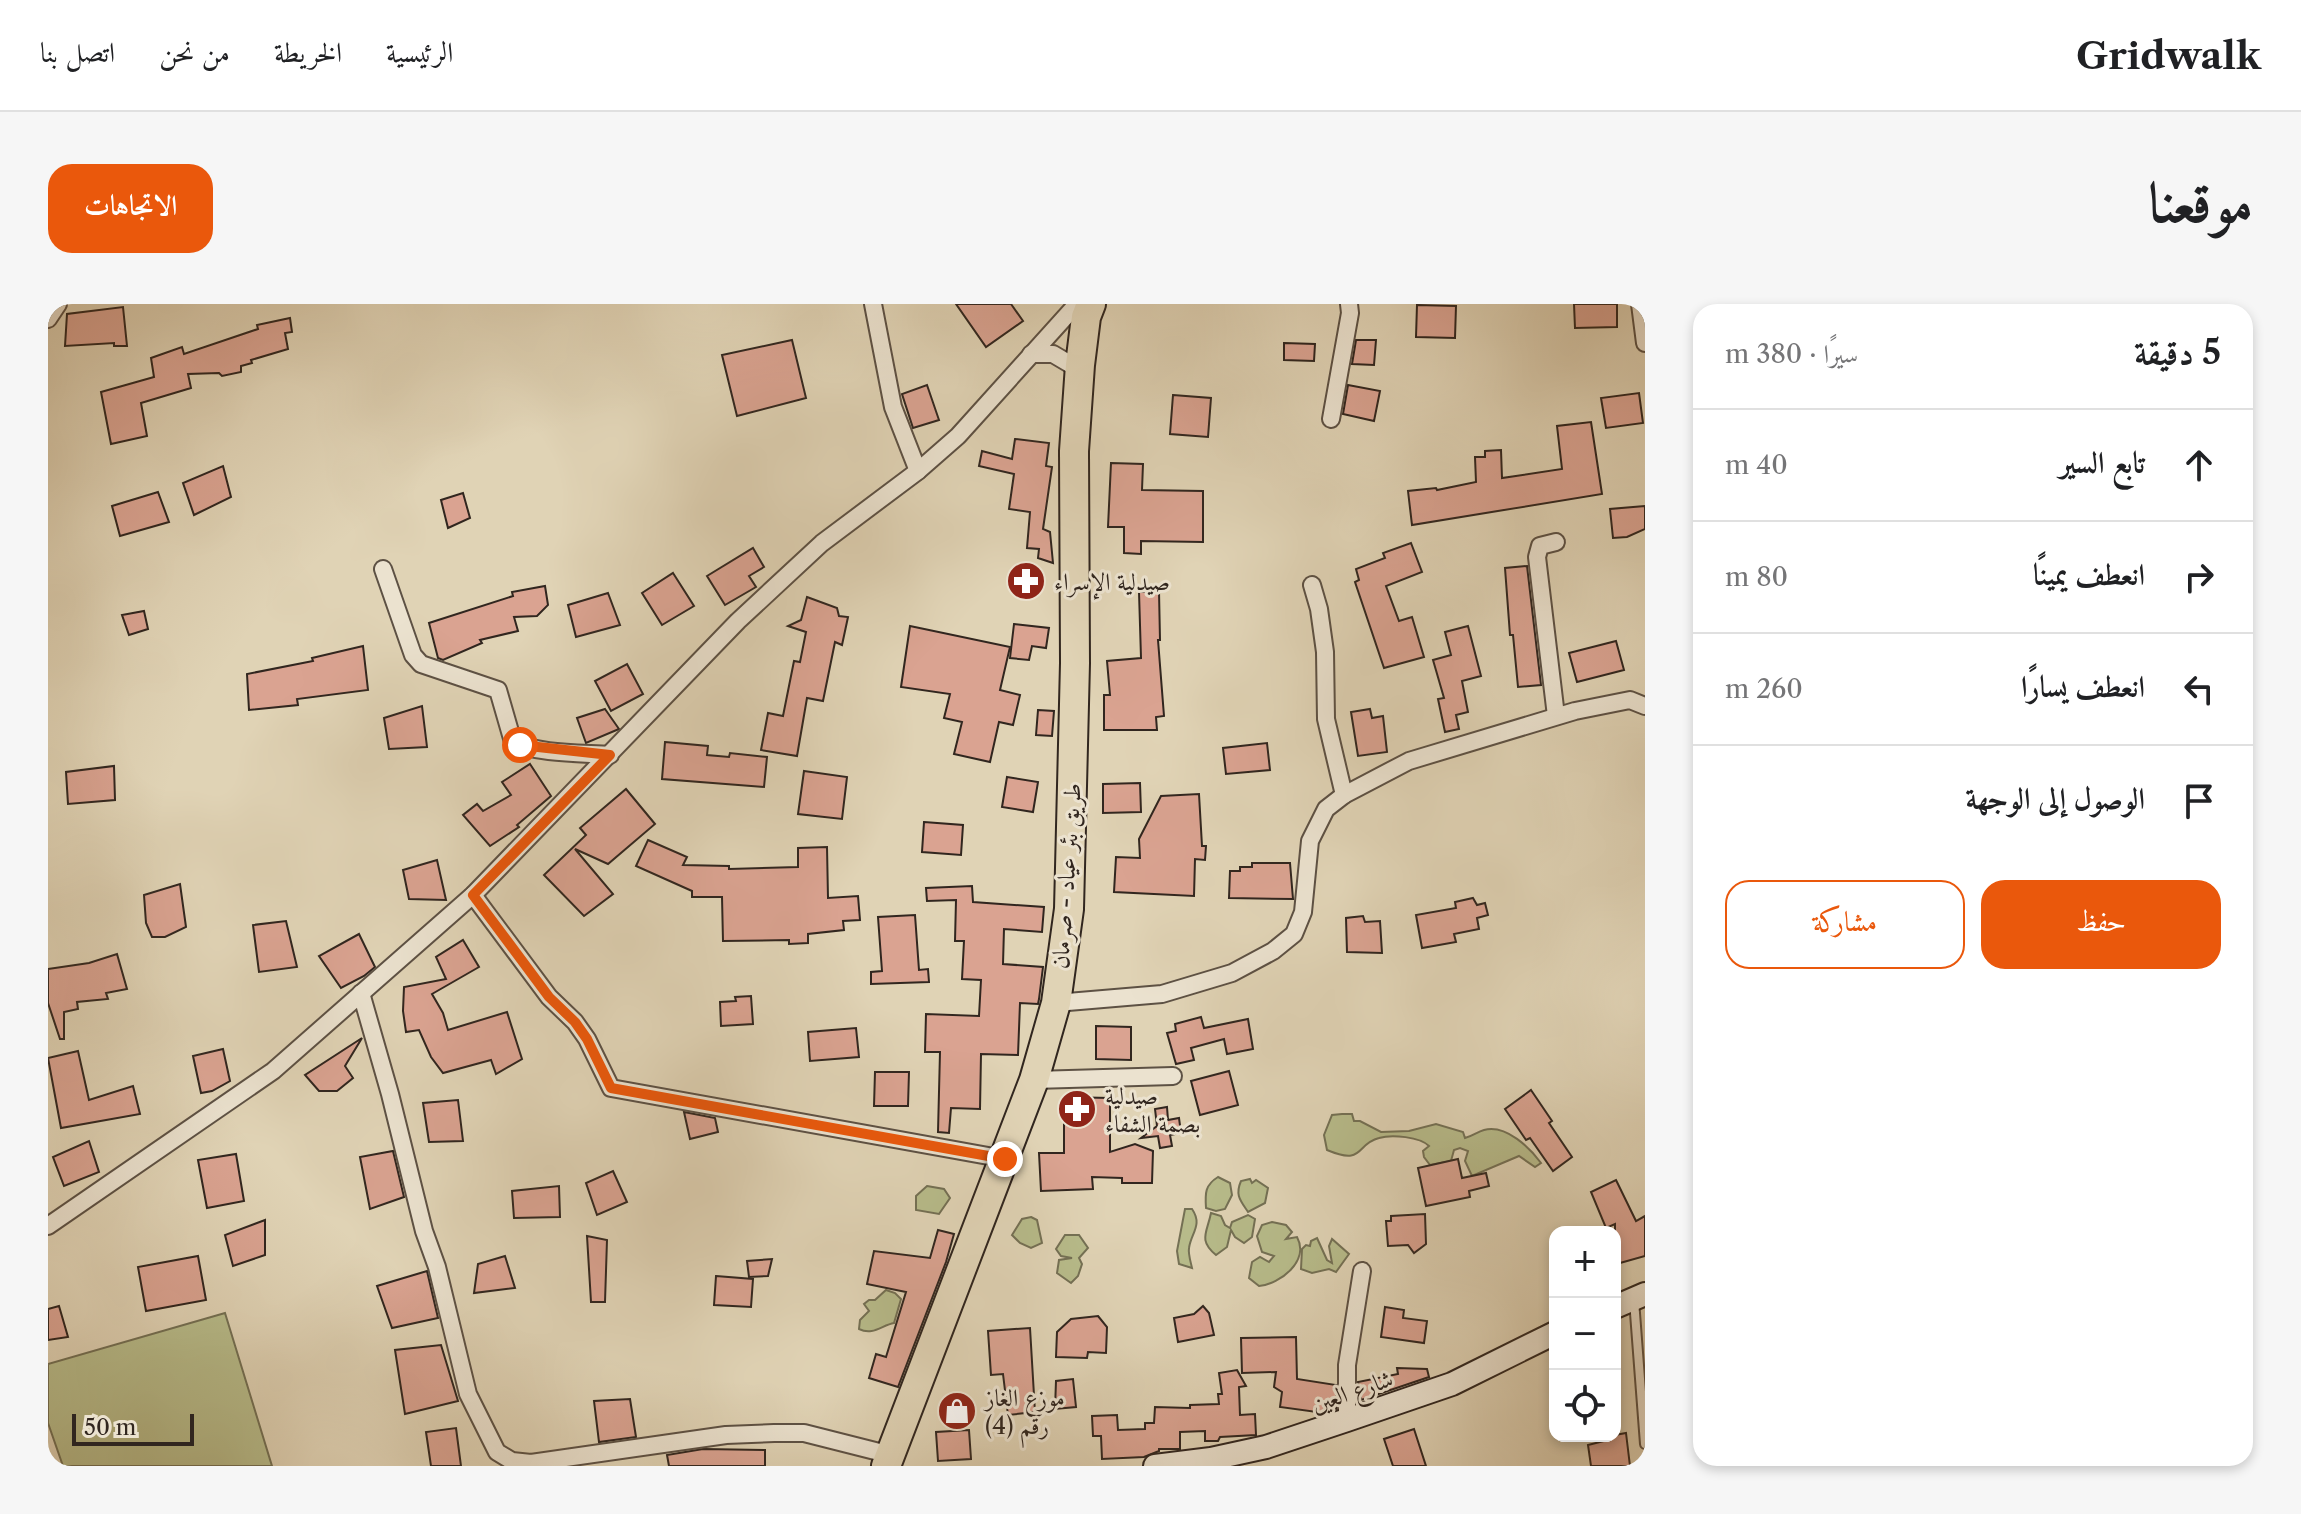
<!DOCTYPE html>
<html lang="ar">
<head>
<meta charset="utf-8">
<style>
  body { margin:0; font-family:"Libre Caslon Text",Amiri,serif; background:#f6f6f6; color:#202124; direction:rtl }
  .controls { position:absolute; right:24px; bottom:24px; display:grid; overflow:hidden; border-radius:16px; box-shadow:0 4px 12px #0003 }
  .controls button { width:72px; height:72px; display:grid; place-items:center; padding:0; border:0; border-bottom:2px solid #e0e0e0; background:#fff; color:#202124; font:40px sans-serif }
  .scale { position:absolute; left:24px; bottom:20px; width:122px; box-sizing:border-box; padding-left:8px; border:4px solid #31261f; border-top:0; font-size:22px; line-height:28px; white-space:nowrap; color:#31261f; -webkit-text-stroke:6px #ebe2cf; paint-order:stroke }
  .stop { position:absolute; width:24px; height:24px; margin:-18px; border:6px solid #ea580c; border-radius:50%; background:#fff }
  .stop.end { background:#ea580c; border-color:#fff; box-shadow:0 2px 8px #0008 }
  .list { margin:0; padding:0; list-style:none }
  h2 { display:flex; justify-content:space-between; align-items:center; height:104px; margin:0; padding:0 32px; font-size:34px }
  h2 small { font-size:26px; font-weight:400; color:#757577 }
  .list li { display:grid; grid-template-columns:52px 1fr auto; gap:24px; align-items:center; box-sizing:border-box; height:112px; padding:0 32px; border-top:2px solid #e0e0e0 }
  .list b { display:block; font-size:30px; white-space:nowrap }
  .list em { font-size:26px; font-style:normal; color:#757577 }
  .actions { display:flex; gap:16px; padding:24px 32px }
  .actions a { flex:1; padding:18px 0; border:2px solid #ea580c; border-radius:24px; text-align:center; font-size:28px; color:#ea580c }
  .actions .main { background:#ea580c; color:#fff }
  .icon { flex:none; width:44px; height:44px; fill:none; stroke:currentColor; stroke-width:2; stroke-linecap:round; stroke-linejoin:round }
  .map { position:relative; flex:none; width:1597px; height:1162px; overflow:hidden; direction:ltr; border-radius:24px }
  header { display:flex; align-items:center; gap:48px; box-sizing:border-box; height:112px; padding:0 40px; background:#fff; border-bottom:2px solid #e0e0e0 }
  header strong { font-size:38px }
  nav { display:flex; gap:44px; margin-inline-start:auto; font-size:28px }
  .intro { display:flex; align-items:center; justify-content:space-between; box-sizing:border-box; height:192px; padding:0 48px }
  h1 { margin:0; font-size:56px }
  .button { padding:20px 36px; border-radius:24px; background:#ea580c; color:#fff; font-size:28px; font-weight:700 }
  main { display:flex; gap:48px; padding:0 48px }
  aside { flex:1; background:#fff; border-radius:24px; box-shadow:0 4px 12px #0003 }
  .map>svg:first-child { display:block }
  .green { fill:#b7bb8a; stroke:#747054; stroke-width:2 }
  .building { fill:#daa391; stroke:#31261f; stroke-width:2 }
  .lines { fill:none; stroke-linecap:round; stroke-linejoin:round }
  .lane-casing { stroke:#5d5144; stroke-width:12 }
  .street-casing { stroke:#5d5144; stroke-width:20 }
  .secondary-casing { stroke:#31261f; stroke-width:26 }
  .highway-casing { stroke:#31261f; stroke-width:32 }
  .lane { stroke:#ebe2cf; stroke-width:8 }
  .street { stroke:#ebe2cf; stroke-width:16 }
  .secondary { stroke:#ebe2cf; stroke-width:22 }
  .highway { stroke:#e0d3b5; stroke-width:28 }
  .route { stroke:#ea580c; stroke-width:10 }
  .labels { text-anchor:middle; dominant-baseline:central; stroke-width:6; stroke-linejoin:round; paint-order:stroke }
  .poi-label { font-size:24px; fill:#31261f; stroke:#ebe2cf; text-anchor:start }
  .street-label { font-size:24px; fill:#31261f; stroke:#ebe2cf }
</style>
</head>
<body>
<header>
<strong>Gridwalk</strong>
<nav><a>الرئيسية</a><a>الخريطة</a><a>من نحن</a><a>اتصل بنا</a></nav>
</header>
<div class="intro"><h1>موقعنا</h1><a class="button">الاتجاهات</a></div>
<main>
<aside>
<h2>5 دقيقة<small>سيرًا · 380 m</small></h2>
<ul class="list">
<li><svg class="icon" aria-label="ahead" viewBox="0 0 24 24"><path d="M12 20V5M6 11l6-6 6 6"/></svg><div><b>تابع السير</b></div><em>40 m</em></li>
<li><svg class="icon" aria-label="right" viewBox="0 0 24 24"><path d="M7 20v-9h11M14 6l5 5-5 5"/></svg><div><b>انعطف يمينًا</b></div><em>80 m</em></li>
<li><svg class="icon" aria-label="left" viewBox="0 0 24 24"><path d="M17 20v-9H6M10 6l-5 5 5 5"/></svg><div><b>انعطف يسارًا</b></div><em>260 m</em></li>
<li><svg class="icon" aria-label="arrive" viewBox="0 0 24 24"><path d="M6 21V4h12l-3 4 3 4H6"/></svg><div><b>الوصول إلى الوجهة</b></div></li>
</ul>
<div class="actions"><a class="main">حفظ</a><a>مشاركة</a></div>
</aside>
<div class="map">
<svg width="1597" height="1162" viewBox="0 0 1597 1162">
  <rect width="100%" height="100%" fill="#e0d3b5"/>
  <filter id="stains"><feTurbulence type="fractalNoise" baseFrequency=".0025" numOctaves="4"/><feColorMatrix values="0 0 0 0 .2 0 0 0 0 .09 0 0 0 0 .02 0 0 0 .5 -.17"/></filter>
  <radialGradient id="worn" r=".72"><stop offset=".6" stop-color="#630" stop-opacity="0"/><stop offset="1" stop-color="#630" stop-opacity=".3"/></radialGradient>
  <g class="green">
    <path d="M1294,810H1304L1306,817H1312L1333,828L1361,827L1388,820L1415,828L1417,834C1425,832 1429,828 1436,826C1458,820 1482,844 1493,859L1487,863L1471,852L1424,872L1417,857L1420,847L1412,844L1406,846L1403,857L1382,861L1376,853L1375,847L1381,842C1372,833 1344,830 1331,834C1307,840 1317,862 1279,846L1276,831L1284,811Z"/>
    <path d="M1170,873L1182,879L1184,891L1177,905L1168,907L1158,904C1157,889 1157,881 1170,873Z"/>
    <path d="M1202,875L1204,879L1208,876L1220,884L1217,899L1200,908C1192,896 1187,891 1193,877Z"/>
    <path d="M879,882L896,885L902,894L891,910L868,906V892Z"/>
    <path d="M1137,905H1144C1155,921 1143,929 1141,944C1140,950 1143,959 1144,964L1131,960L1129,947Z"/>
    <path d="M1163,909L1173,912L1177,921L1182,924L1184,918L1200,911L1207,915L1204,933L1196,939L1187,933L1183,926L1179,943L1168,951C1150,936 1159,929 1163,909Z"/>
    <path d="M983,913L989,916L994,939L983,944L972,939L964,931L974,915Z"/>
    <path d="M1224,918L1238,921L1244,928L1238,935L1249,933C1262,957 1232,980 1211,982L1201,974L1204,958L1212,953L1221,958L1226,952L1214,948L1209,932L1214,921Z"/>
    <path d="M1017,931H1031L1040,944L1031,954L1034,960L1030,972L1023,979L1009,969L1011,956L1024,954L1013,952L1008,945Z"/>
    <path d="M1269,934L1279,956L1284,959L1281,942L1284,935L1301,950L1288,968L1281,965L1264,969L1253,965L1254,945L1258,941L1262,942L1263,937Z"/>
    <path d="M838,986L847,989L853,995L846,1019C834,1021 825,1032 811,1025L812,1016L821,1007L816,1000L821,996H827Z"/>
    <path d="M177,1009L224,1162H15L0,1119V1060Z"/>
  </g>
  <g class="building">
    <path d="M908,0H963L975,17L938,43Z"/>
    <path d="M1526,0H1569V23L1527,24Z"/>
    <path d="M1369,1L1408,2L1407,34L1368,33Z"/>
    <path d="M75,3L79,42H66V39L17,42L19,10Z"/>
    <path d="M242,14L244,28L237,29L240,45L203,56L204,59L193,62V68L174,72L171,69L140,70L143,84L93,99L99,132L63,140L53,88L106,73L103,54L134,43L136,50L210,25L209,21Z"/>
    <path d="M744,36L758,94L689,112L674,51Z"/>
    <path d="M1308,36H1328L1326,61L1304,60Z"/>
    <path d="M1236,39L1267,40L1266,57L1236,56Z"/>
    <path d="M879,81L891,116L865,124L854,90Z"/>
    <path d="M1300,81L1332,87L1326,117L1295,110Z"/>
    <path d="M1591,89L1595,119L1558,124L1553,94Z"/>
    <path d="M1125,91L1163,94L1160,133L1122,130Z"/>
    <path d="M1543,118L1554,190L1364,221L1360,187L1388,184L1389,186L1428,178L1427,153H1437V147L1453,146L1454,174L1514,165L1509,122Z"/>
    <path d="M967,135L1001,139L998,162L1004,163L995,225L1002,228L1005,259L990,254L991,245L979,244L982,208L961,205L966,170L931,162L934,147L964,155Z"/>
    <path d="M1063,159L1095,160L1094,186L1155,187V238L1093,237V250L1076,249V223H1060Z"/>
    <path d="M175,162L183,193L146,211L135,179Z"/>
    <path d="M110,188L121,218L72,232L64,202Z"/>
    <path d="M415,189L422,214L400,224L393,196Z"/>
    <path d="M1597,202V225L1579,233L1565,234L1562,205Z"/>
    <path d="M1363,239L1374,268L1338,282L1351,317L1364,313L1376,353L1336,364L1307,278L1311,276L1308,265L1337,254L1335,249Z"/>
    <path d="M705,244L716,263L701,272L708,283L677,301L659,272Z"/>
    <path d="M1479,262L1493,381L1470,383L1465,331H1462L1457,264Z"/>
    <path d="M625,269L646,302L614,321L594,289Z"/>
    <path d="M497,282L500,301L489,312L466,313L470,327L432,336L434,339L395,356L390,354L381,319L465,292L464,288Z"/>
    <path d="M1111,287L1112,336H1110L1116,412L1108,413L1109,426H1056V391H1062L1059,357L1093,354L1091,288Z"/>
    <path d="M560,289L572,321L528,333L520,301Z"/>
    <path d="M759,293L789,304L791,312L800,313L794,341L787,338L775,397L759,394L749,452L713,446L720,409L735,412L746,357L752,358L758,328L740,322L753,316Z"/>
    <path d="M96,307L100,325L81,331L74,311Z"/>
    <path d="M966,320L1001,324L998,344L984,342L981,356L962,354Z"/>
    <path d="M862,322L962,343L952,386L972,391L965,421L951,418L942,458L906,450L914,418L896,414L902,390L853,383Z"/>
    <path d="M1420,322L1433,372L1414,377L1420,408L1408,411L1411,425L1397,428L1390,395L1396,394L1385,356L1403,351L1397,328Z"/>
    <path d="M1568,337L1576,366L1529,378L1521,349Z"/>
    <path d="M315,342L320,386L249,395L250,401L201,406L199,370L265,357L264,354Z"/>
    <path d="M579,360L595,390L563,407L547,377Z"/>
    <path d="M374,402L379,443L341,445L336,414Z"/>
    <path d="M557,405L571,425L538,439L529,414Z"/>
    <path d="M1322,405L1324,414L1335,412L1339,448L1310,452L1303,408Z"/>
    <path d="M990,406L1006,407L1004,432L988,431Z"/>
    <path d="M617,438L660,442L659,451L681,453L682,449L719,453L716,483L614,475Z"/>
    <path d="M1219,439L1222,466L1178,470L1175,444Z"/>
    <path d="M482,460L503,492L469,521L471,523L442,542L415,511L429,500L435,507L463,491L454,478Z"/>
    <path d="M66,462L67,496L20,500L18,468Z"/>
    <path d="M756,467L799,473L794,515L750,510Z"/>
    <path d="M959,473L990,478L985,508L954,503Z"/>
    <path d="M1092,479L1093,508L1055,509V480Z"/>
    <path d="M578,485L607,520L560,560L527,545L565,590L536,612L496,571L538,531L532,524Z"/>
    <path d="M1151,490L1154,542H1158L1157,556L1147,555L1146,592L1066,588L1068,553L1092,554L1091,535L1113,492Z"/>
    <path d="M876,518L915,521L913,551L874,548Z"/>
    <path d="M600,536L639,553L635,561L681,562V565L750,563V544L779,543L780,594L810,592L812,616L795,617L796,626L760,630V639L741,640V636L675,637L674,593H644V587L588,562Z"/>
    <path d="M389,556L398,596L361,595L355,566Z"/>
    <path d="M1204,559H1242L1245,595L1181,594L1182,567H1192V563H1204Z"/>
    <path d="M132,580L138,623L117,633H104L98,619L96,591Z"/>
    <path d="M924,582L925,598L996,603L994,628L956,625L955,660L995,663L991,695L990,700L972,699L970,751L933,750L932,805L903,804L901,829L890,828L892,748H877L878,710L931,712L933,676L914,675L916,637H907L908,596L879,597L878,584Z"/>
    <path d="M1425,594L1429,601L1437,599L1440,611L1429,614L1431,625L1406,630L1408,638L1374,644L1368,611L1408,604L1407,598Z"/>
    <path d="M867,611L871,666L880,665L881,678L823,680V668L834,667L830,613Z"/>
    <path d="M1315,612L1317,618L1332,617L1334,649L1299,648L1298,614Z"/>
    <path d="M238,617L249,663L211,668L205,621Z"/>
    <path d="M311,630L327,663L316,672L293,684L271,652Z"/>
    <path d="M415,636L431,663L384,690L395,709L400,726L459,708L474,755L448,770L443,756L395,769L383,753L371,726L358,728L355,707L356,683L398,675L388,653Z"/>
    <path d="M69,650L79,685L58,689L60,695L29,698L30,705L16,708V735H12L0,699V665L41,659Z"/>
    <path d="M703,692L705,720L673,722L672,698L688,697L687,693Z"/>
    <path d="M1153,713L1156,724L1200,715L1205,745L1179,750L1176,735L1143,744L1146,756L1128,760L1119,729L1128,727L1127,720Z"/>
    <path d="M1048,722L1083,723V756L1048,755Z"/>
    <path d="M808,724L811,753L762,757L760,728Z"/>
    <path d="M314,734L297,762L305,774L289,787H271L257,771Z"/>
    <path d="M175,745L182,777L164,787L153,789L145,752Z"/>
    <path d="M30,747L41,796L85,782L92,810L13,824L0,754Z"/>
    <path d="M1181,767L1190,801L1152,811L1143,777Z"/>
    <path d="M827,768H861L860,802H826Z"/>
    <path d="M1483,786L1504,817L1501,819L1524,853L1505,867L1482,834L1478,836L1457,805Z"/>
    <path d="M1016,793L1062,794V848L1087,840L1105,847L1104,879H1074V874L1044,873L1045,885L993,887L991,849H1016Z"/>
    <path d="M410,796L415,837L381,838L375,799Z"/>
    <path d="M1119,803L1120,816L1131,814L1133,829L1122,831L1124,842L1112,844L1110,832L1093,834L1109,822L1107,805Z"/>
    <path d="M636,808L667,814L670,828L642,835Z"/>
    <path d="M41,837L51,868L16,882L5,853Z"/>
    <path d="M345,847L356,893L322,905L312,853Z"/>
    <path d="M188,850L196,897L159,904L150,856Z"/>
    <path d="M1410,855L1414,874L1438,869L1441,882L1421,887L1422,893L1378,902L1370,864Z"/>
    <path d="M565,867L579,898L549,911L538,879Z"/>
    <path d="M1568,876L1588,917L1597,912V952L1572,959L1567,946V920L1558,924L1543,888Z"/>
    <path d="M511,882L512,913L466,914L464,887Z"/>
    <path d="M1377,910L1378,940L1366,949L1360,941L1340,942L1338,917H1343V912Z"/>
    <path d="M217,916V951L185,962L177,931Z"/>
    <path d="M890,926L906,930L898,958L850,1083L821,1074L828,1050L838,1053L858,988L819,980L826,947L882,954Z"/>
    <path d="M539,932L559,936L557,998H543Z"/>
    <path d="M150,952L158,996L98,1007L90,963Z"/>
    <path d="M457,952L467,984L426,989L430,960Z"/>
    <path d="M724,955L720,972L701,973L699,957Z"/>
    <path d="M379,967L390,1014L344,1024L329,982Z"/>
    <path d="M668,972L705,975L703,1003L666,1001Z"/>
    <path d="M11,1002L20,1033L0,1036V1005Z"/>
    <path d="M1155,1002L1161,1009L1166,1031L1130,1038L1126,1014L1146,1010Z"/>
    <path d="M1337,1003L1356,1006L1355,1014L1379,1017L1376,1039L1333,1033Z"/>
    <path d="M1050,1012L1059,1023L1058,1049L1040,1048L1039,1054L1008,1053L1009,1028L1023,1015Z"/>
    <path d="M982,1024L987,1108L960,1111L955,1070L943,1071L940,1027Z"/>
    <path d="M1248,1033L1249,1075L1288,1081V1105L1276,1109L1232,1103L1234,1088L1226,1083L1228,1068L1194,1069L1193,1034Z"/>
    <path d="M393,1041L410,1097L357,1110L347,1046Z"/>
    <path d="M1349,1064L1379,1065L1381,1073L1313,1096L1310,1078L1350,1070Z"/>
    <path d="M1189,1066L1198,1082L1191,1083L1192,1111L1207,1110L1208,1131L1172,1133L1170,1137H1157V1127L1132,1128V1145H1111V1147L1096,1153L1054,1155L1053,1132H1045L1044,1112L1069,1111L1070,1126L1097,1125V1119H1106L1107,1103L1142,1104V1101L1171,1100L1170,1090H1174L1171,1069Z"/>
    <path d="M1025,1075L1028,1103L1007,1105L1008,1077Z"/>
    <path d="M582,1095L588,1133L551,1138L546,1097Z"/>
    <path d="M408,1124L413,1162H383L378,1128Z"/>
    <path d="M1366,1125L1378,1162H1345L1336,1135Z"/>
    <path d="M921,1126L923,1155L890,1157L888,1128Z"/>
    <path d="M1578,1129L1582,1162H1543L1540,1141L1556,1137V1133Z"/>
    <path d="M655,1145L717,1146V1162H621L619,1151Z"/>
  </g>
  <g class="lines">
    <defs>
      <path id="lane" d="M1586,996L1597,1140"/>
      <g id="street">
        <path d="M825,0L845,103L870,167"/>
        <path d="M1592,0L1597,39"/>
        <path d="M0,15L10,0"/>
        <path d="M983,50H1005L1032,66"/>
        <path d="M1283,115L1302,9L1301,0"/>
        <path d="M335,265L365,351L373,360L450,386L465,438C489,450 535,449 562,451"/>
        <path d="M1264,281L1271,305L1277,348L1278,415L1296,491"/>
        <path d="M1508,412L1489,253L1492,242L1508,238"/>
        <path d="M425,591L501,693L527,718L539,735L563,784L957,855"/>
        <path d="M313,689L342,790L376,927L389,963L420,1090L449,1148L464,1157L483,1159L678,1131L726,1129H756L843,1151"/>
        <path d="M1008,699L1114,690L1184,669L1225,647L1246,630L1255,608L1262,537L1278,505L1296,491L1361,457L1527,407L1582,396L1597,402"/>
        <path d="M986,776L1125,772"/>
        <path d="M0,922L225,767L425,591L690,317L774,239L870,167L910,132L1029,0"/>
        <path d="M1299,1116V1061L1314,967"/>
      </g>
      <g id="secondary">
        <path d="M1567,1003L1597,990"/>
        <path d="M1107,1162L1163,1155L1218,1143L1299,1116L1404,1080L1507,1029"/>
      </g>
      <path id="highway" d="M838,1162L986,776L1008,699L1021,605L1027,359L1026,147L1032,61L1038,13L1043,0"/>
    </defs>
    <use href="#lane" class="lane-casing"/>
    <use href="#street" class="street-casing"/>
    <use href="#secondary" class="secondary-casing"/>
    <use href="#highway" class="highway-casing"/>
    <use href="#lane" class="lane"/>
    <use href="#street" class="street"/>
    <use href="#secondary" class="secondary"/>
    <use href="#highway" class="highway"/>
  </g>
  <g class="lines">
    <path class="route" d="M472,441L562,451L425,591L501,693L527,718L539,735L563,784L957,855"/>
  </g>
  <defs>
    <symbol id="pharmacy-disc" viewBox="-11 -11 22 22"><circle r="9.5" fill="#8f2418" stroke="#ebe2cf"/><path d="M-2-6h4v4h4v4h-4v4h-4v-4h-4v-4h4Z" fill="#fff"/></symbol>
    <symbol id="shop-disc" viewBox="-11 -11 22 22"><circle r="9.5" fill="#8f2418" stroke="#ebe2cf"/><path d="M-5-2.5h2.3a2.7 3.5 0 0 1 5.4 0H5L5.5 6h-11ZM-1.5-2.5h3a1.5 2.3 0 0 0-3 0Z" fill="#fff"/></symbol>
  </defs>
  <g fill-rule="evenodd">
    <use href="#pharmacy-disc" x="956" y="255" width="44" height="44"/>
    <use href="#pharmacy-disc" x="1007" y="783" width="44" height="44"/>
    <use href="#shop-disc" x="887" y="1085" width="44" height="44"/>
  </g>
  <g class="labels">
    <g class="poi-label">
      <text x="1006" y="277">صيدلية الإسراء</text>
      <text x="1057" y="791">صيدلية<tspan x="1057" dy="28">بصمة الشفاء</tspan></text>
      <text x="937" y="1093">موزع الغاز<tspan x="937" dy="28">رقم (4)</tspan></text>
    </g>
    <g class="street-label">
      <text transform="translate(1018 572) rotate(-86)">طريق بئر عياد - صرمان</text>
      <text transform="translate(1304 1087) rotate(-19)">شارع العين</text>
    </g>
  </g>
  <rect width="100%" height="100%" filter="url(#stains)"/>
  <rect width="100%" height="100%" fill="url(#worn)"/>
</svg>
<div class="controls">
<button>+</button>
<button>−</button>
<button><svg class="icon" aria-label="locate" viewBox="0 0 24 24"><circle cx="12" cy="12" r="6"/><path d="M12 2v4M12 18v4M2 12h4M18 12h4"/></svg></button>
</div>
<div class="scale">50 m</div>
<div class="stop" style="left:472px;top:441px"></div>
<div class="stop end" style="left:957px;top:855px"></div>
</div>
</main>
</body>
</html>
